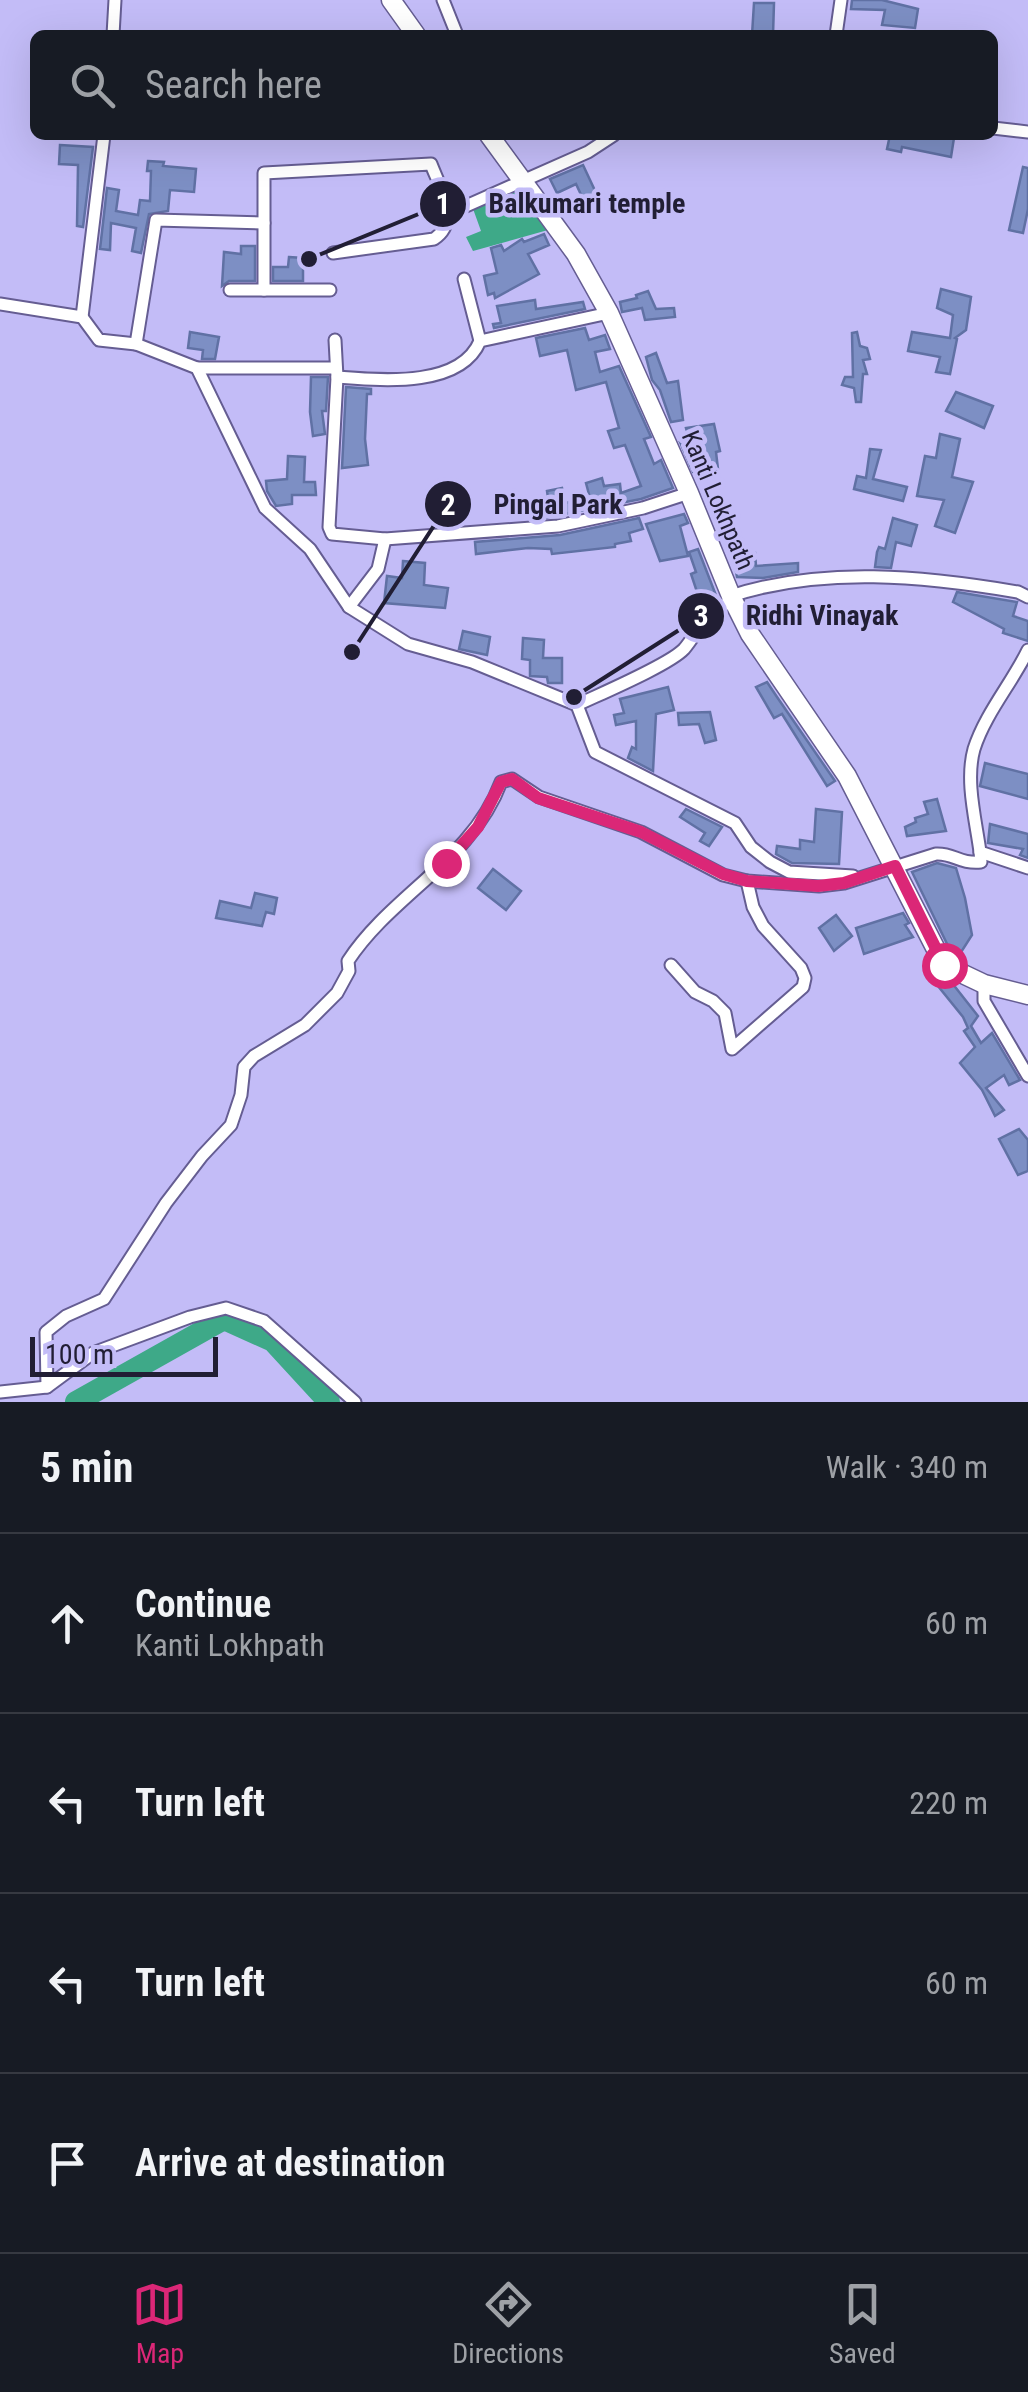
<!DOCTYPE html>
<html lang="en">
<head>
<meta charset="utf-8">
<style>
  body { margin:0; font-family:"Roboto Condensed",sans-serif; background:#242831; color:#f1f3f6 }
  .scale { position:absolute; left:30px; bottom:25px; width:188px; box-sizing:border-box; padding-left:10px; border:5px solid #211e34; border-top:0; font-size:28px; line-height:35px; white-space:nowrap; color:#211e34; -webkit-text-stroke:8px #c3bcf7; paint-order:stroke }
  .stop { position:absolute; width:30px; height:30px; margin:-22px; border:8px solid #db2777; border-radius:50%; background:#fff }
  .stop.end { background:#db2777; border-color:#fff; box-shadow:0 2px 10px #0008 }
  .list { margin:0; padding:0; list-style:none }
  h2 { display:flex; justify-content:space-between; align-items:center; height:130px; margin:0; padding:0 40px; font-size:42px }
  h2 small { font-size:32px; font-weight:400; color:#9ea1a6 }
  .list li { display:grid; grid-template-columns:65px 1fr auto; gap:30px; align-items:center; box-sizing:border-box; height:180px; padding:0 40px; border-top:2px solid #363941 }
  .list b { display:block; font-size:38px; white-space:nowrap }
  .list p { margin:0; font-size:32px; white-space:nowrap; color:#9ea1a6 }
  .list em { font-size:32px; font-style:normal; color:#9ea1a6 }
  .icon { flex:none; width:55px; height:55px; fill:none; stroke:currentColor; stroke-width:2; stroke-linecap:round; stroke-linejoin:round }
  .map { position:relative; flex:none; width:1028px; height:1402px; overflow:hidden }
  .search { position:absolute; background:#171b24; box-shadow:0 10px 40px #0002; left:30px; right:30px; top:30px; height:110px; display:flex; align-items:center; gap:25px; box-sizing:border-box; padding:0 35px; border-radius:15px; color:#9ea1a6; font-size:38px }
  .sheet { height:850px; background:#171b24 }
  nav { display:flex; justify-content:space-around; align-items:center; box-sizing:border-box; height:140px; border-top:2px solid #363941; background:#171b24; font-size:28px; color:#9ea1a6 }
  nav a { display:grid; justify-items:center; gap:5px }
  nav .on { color:#db2777 }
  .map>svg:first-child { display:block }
  .water { fill:#3ea988 }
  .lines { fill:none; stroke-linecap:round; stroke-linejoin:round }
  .river { stroke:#3ea988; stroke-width:22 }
  .building { fill:#7d8fc4; stroke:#6071a4; stroke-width:2.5 }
  .minor-casing { stroke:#655d92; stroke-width:15 }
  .primary-casing { stroke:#655d92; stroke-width:21 }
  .minor { stroke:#fff; stroke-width:11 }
  .primary { stroke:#fff; stroke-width:18 }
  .route { stroke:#db2777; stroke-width:12 }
  .labels { text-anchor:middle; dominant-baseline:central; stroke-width:9; stroke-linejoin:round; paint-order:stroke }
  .street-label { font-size:25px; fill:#211e34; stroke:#c3bcf7 }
  .leader { fill:none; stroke:#211e34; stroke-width:4 }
  .callout-dot { fill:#211e34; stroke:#c3bcf7; stroke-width:4 }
  .mark-label { font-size:30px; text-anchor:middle; font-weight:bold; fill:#fff }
  .callout-label { font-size:28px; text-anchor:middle; font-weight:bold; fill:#211e34; stroke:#c3bcf7; stroke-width:9; stroke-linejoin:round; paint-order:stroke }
</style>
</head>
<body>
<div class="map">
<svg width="1028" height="1402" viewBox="0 0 1028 1402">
  <rect width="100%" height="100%" fill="#c3bcf7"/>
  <path class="water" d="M517,188L548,230L473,251L466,237L481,231L472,206Z"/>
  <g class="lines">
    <path class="river" d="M76,1402L224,1319L273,1341L329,1402"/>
  </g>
  <g class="building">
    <path d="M852,0H882L918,9L915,28L882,25L885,10L851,9Z"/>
    <path d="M754,3H774L773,35H752Z"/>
    <path d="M890,135L954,138L951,157L902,147L901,152L887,149Z"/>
    <path d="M60,145L93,147L83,227L77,226L78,165L59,164Z"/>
    <path d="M148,161L164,162L163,166L196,169L194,192L170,190L168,211L149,214L141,253L132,251L136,228L111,223L110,250L100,249L107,188L119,190L116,211L138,215L140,200L150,201L151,171H147Z"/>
    <path d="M583,165L597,195L584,201L576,184L557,193L550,179Z"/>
    <path d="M1023,167L1028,168V209L1023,233L1009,230Z"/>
    <path d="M544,234L549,245L528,254L539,274L495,298L494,293L488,295L484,276L497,273L491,248L501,245L504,251L522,239L524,242Z"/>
    <path d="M241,246H255V281H229L222,286L224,252L241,254Z"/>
    <path d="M289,257L303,258V281H273V267H288Z"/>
    <path d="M941,289L971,297L966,330L955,338L957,339L950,374L936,372L940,357L908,351L912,332L950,338L953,315L937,308Z"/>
    <path d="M648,291L656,309L674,308L675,317L645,320L642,308L622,312L620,302L637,298L636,295Z"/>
    <path d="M535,300L536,309L583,302L585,309L494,328L493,324L501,323L497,306Z"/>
    <path d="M585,328L589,340L605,335L610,349L595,352L600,372L619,366L651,437L644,439L654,464L661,460L673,488L641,499L544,518L543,511H550L547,491L562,488L565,503L590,498L586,483L602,478L604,486L620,484L621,493L641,486L625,445L614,448L608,431L619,428L606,382L576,390L567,350L540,356L536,338Z"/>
    <path d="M190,332L219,337L215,359H202L203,350L188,348Z"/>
    <path d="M857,332L860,346L867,348L870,359L863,360L867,374H863L861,402H856L854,388L842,385L845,377H853L852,333Z"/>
    <path d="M656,353L667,383L678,381L683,420L671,422L660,390L652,380L646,357Z"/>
    <path d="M311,377H328L326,411H322L325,434L313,436L310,412Z"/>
    <path d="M346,387L371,389V394H367L365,439L368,465L342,468Z"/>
    <path d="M956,392L993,406L984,428L946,411Z"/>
    <path d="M714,424L720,451L716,452L718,469L693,472L680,442L689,440L686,428Z"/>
    <path d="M940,434L960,439L952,477L973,482L955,533L935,526L944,500L917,496L925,456L936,458Z"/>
    <path d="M870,449L881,450L873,479L907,487L903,501L854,489L857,476L866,478Z"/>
    <path d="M288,456L305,457L304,482H315L316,495H292V504L276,506L267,491L266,481L287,479Z"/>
    <path d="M684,514L688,523L680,526L688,556L660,561L646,524Z"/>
    <path d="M639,518L643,529L629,533L631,541L615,544V547L552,554L551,549L528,548L476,554L475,542L560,535Z"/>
    <path d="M893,518L917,525L911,546L896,542L891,568L875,567L877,552L879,547L885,549Z"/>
    <path d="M698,549L717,598L702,607L691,574L696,572L689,552Z"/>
    <path d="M755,553L756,566L798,563V572L763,578L737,577L733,555Z"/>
    <path d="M403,561L425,563L424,585L448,588L445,608L384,603L387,576L402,578Z"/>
    <path d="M957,592L1017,602L1013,616L1028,621V641L1003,633L1004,629L953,602Z"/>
    <path d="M463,631L490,637L487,655L459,649Z"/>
    <path d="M523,638L544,640L543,658H562V683H548L547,677L530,676V660L522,659Z"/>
    <path d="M767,682L777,697L835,781L827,786L782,714L774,718L756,687Z"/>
    <path d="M668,687L674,710L656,714L653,771L628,758L632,747L636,749V721L616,725L614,715L624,713L620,699Z"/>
    <path d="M710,712L716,740L705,743L699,724L679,725L678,713Z"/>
    <path d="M985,763L1028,774V799L980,786Z"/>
    <path d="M937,799L946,831L907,836L905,827L916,822L915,818L928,814L924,802Z"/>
    <path d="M686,809L722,827L709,846L700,841L705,833L680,817Z"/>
    <path d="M816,809L842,812L839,864L792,863L776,854L777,846L800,849V840L814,842Z"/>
    <path d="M990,824L1028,834V858L1020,855L1023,849L988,843Z"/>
    <path d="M937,863L956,868L965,898L972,935L958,957L952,954L912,872Z"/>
    <path d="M493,869L521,891L506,910L478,888Z"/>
    <path d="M255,893L277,898L274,914L266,912L262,926L216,918L220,901L251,908Z"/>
    <path d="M903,913L909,923L905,925L913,937L864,954L856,928Z"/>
    <path d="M836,915L852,936L834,951L819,928Z"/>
    <path d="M945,979L952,983L978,1016L971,1026L981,1043L992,1033L1020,1080L1009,1085L1004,1075L986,1088L1004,1110L995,1116L982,1090L960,1063L975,1047L964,1031L968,1028L963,1017L938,986Z"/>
    <path d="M1019,1129L1028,1140V1171L1018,1175L999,1139Z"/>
  </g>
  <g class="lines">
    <defs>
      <g id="minor">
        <path d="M443,0L457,35"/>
        <path d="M113,35L115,0"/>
        <path d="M836,35L841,0"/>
        <path d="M993,128L1028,132"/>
        <path d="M448,214L588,152L614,135"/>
        <path d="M464,279L480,341"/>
        <path d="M230,290H330"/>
        <path d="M264,290V173L431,164C440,188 461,221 434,239L333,253"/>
        <path d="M0,304L82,317L99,340L136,344L197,368L265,508L310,549L349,607L408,644L472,662L577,705"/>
        <path d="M82,317L104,135"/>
        <path d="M335,340L337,377L329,527L332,534L385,539L558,526L643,508L689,493"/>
        <path d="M136,344L156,220L264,223"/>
        <path d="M197,368H336"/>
        <path d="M337,377C378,380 460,389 480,341L609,313"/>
        <path d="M731,596C823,566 924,576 1018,592L1028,597"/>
        <path d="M735,603C709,602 699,632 684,649C669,665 600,694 577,705L595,752L735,823L751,847L770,862L789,872L853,876"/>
        <path d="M349,607L378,569L385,539"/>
        <path d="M1028,650C1012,683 985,714 974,749C965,781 976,821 980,852L1028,868"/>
        <path d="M671,965L695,992L713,1001L725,1013L732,1049L803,987L805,978L801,968L763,926L753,907L747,881"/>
        <path d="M984,984V1001L1028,1076"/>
        <path d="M47,1387L46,1332L66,1316L104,1299L166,1203L202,1156L231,1125L241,1095L244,1067L254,1056L305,1025L337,993L349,971L348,961C392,894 472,860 501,782L512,779L539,797L641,832L723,875L747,881L819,886L844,883L936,854C954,853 959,864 981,862L980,852"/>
        <path d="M0,1392L47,1387L93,1353L190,1317L226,1308L264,1321L355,1402"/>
      </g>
      <g id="primary">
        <path d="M391,0L416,35"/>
        <path d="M489,135L576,254L609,313L689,493L731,596L750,634L847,776L944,965L984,984L1028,995"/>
      </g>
    </defs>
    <use href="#minor" class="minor-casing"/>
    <use href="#primary" class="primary-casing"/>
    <use href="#minor" class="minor"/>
    <use href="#primary" class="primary"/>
  </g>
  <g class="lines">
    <path class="route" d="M446,863L478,827L501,782L512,779L538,798L641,832L723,874L747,881L818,886L844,883L895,866L944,965"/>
  </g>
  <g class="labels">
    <g class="street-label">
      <text transform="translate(718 500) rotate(67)">Kanti Lokhpath</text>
    </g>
  </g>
  <path class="leader" d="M309 259L443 204M352 652L448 504M574 697L701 616"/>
  <g class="callout-dot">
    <circle cx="309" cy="259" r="10"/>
    <circle cx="352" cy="652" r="10"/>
    <circle cx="574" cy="697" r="10"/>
    <circle cx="443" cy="204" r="25"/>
    <circle cx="448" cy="504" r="25"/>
    <circle cx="701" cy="616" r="25"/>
  </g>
  <g class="mark-label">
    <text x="443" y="214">1</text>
    <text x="448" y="515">2</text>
    <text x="701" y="626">3</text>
  </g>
  <g class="callout-label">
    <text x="587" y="213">Balkumari temple</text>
    <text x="558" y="514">Pingal Park</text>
    <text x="822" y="625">Ridhi Vinayak</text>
  </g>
</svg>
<div class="scale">100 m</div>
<div class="stop" style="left:944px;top:965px"></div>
<div class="stop end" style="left:446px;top:863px"></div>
<div class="search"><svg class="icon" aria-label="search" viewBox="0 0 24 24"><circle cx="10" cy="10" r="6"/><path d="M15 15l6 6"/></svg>Search here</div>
</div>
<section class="sheet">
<h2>5 min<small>Walk · 340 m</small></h2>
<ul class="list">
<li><svg class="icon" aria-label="ahead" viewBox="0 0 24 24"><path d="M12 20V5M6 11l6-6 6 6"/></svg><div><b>Continue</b><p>Kanti Lokhpath</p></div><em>60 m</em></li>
<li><svg class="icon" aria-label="left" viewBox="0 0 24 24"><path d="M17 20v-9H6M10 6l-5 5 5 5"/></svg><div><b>Turn left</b></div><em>220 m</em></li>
<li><svg class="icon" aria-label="left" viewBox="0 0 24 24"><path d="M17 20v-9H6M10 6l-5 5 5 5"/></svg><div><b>Turn left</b></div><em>60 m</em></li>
<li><svg class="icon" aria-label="arrive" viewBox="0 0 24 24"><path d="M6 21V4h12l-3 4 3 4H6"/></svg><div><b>Arrive at destination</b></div></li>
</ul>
</section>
<nav>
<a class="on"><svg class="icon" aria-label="map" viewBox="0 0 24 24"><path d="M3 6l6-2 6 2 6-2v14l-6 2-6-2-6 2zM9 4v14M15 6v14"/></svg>Map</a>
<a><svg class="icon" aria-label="directions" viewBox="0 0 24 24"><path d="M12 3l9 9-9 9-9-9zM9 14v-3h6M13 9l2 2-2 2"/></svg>Directions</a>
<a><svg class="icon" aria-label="saved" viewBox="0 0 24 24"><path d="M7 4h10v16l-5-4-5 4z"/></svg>Saved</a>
</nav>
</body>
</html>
